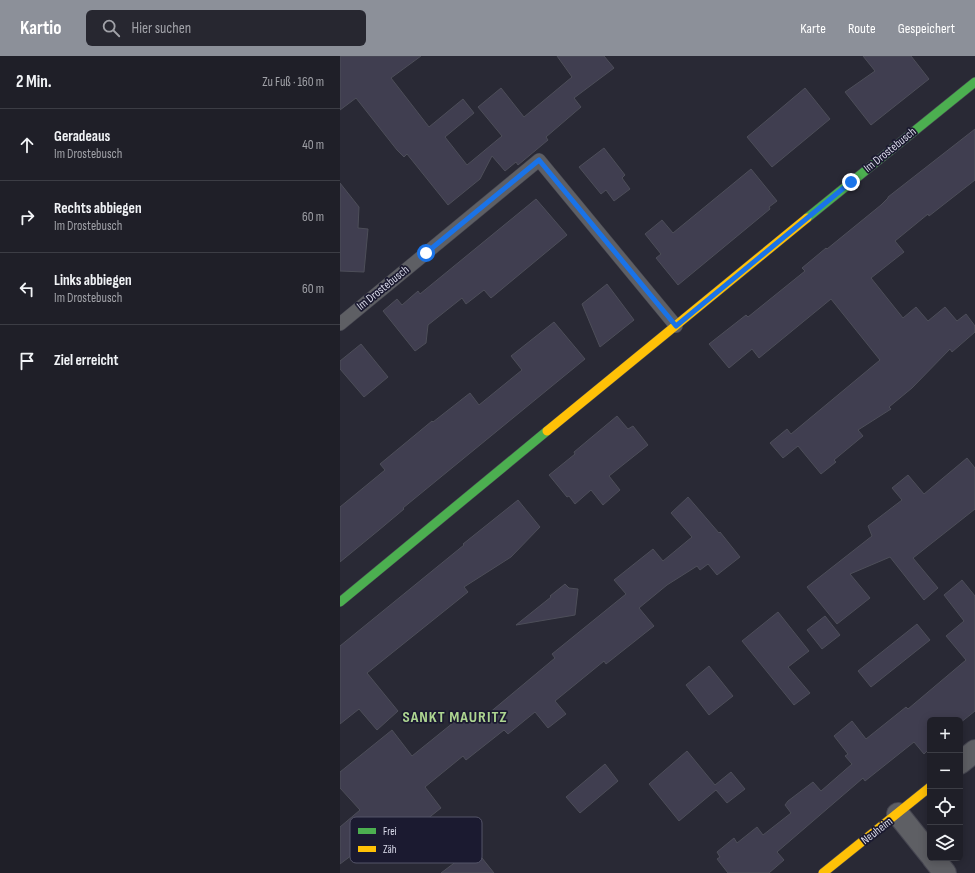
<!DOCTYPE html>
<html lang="de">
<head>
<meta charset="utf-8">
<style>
  body { margin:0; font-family:"Sofia Sans Condensed",sans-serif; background:#272730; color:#f1f3f6 }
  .controls { position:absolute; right:12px; bottom:12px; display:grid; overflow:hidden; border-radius:6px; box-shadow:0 2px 10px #0003 }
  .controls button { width:36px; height:36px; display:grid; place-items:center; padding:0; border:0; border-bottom:1px solid #3c3d45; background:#1f1f28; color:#f1f3f6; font:20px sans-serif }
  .stop { position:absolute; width:12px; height:12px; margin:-9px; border:3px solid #1a73e8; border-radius:50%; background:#fff }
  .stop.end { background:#1a73e8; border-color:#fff; box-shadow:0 1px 4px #0008 }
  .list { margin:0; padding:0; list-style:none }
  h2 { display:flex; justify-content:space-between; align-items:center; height:52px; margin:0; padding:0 16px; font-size:17px }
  h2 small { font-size:13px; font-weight:400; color:#a1a2a8 }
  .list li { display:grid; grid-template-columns:26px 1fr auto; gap:12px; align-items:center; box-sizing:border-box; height:72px; padding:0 16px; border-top:1px solid #3c3d45 }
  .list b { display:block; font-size:15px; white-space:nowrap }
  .list p { margin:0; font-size:13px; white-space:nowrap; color:#a1a2a8 }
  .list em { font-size:13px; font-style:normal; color:#a1a2a8 }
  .icon { flex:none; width:22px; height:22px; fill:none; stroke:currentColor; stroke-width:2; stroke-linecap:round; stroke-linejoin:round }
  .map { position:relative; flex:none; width:635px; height:817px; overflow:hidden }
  header { display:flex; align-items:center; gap:24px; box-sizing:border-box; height:56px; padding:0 20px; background:#8c9099; color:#fff }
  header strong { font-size:19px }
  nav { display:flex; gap:22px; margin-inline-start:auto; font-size:14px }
  .search { width:280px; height:36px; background:#272730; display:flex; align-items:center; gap:10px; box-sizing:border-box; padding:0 14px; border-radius:6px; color:#a1a2a8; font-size:15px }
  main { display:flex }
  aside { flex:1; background:#1f1f28 }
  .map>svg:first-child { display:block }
  .building { fill:#403e50; stroke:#4d4e59 }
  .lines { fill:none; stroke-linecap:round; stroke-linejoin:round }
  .lane-casing { stroke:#464651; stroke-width:14 }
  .street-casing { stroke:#464651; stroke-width:24 }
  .fast-casing { stroke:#464651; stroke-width:10 }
  .slow-casing { stroke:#464651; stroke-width:10 }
  .lane { stroke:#5e5f64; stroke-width:13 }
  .street { stroke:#5e5f64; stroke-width:22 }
  .fast { stroke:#4caf50; stroke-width:9 }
  .slow { stroke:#ffc107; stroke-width:9 }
  .route { stroke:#1a73e8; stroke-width:5 }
  .labels { text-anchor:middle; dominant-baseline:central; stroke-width:3.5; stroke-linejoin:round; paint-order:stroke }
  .street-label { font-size:12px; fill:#dadbea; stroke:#1b1a30 }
  .district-label { font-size:16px; font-weight:bold; letter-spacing:1px; fill:#add591; stroke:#1b1a30 }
  .key { fill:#1b1a30; stroke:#545468; stroke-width:1 }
  .key-label { font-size:11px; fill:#dadbea }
</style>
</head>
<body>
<header>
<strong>Kartio</strong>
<div class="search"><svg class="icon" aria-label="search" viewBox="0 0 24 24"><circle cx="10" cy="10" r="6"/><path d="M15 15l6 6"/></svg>Hier suchen</div>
<nav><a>Karte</a><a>Route</a><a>Gespeichert</a></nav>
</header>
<main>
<aside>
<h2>2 Min.<small>Zu Fuß · 160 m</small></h2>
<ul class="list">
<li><svg class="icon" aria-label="ahead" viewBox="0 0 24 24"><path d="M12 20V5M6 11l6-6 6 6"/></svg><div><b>Geradeaus</b><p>Im Drostebusch</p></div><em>40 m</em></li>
<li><svg class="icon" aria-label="right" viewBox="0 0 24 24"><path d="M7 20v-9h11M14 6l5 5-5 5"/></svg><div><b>Rechts abbiegen</b><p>Im Drostebusch</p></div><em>60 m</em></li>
<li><svg class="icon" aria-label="left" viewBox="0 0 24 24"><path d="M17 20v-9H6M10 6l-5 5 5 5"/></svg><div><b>Links abbiegen</b><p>Im Drostebusch</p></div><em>60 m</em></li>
<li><svg class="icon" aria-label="arrive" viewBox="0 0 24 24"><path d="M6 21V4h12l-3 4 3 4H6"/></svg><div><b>Ziel erreicht</b></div></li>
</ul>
</aside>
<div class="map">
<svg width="635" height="817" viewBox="0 0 635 817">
  <rect width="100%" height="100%" fill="#292935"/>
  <g class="building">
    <path d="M0,0H81L51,22L89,71L123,43L134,57L105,81L127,109L162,80L138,51L161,32L184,61L232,21L217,0H264L274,12L234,42L241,51L206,81L208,84L178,109L176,106L165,115L152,100L140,123L108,149L67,98L64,101L57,94L16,42L0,54Z"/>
    <path d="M523,0H571L589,23L531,69L505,36L535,15Z"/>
    <path d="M465,32L490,63L432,111L407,81Z"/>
    <path d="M635,73V124L589,160L588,158L555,185L564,196L531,222L563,262L576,251L588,265L605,251L617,265L626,258L635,270V276L612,296L610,293L572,332L549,351L551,353L518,374L523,380L494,404L496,406L481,418L458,390L443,402L430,387L447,373L451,378L540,304L491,243L419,302L412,293L389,312L369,288L406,259L408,261L465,215L462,212L486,192L487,193L541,149L548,142V141Z"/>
    <path d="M264,92L285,119L282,122L290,133L274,145L266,134L261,138L239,111Z"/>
    <path d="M411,113L437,145L429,151L430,153L338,229L316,202L321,198L305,178L322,164L333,177Z"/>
    <path d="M0,127L19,151L18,172L28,173L24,216L0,215Z"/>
    <path d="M196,143L227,179L151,242L144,234L126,248L122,242L88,269L86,287L75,295L43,255L57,243L62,249L78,235L80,238Z"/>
    <path d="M267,228L294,264L260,291L242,248Z"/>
    <path d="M214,266L245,303L63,452L64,453L39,474L0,506V451L45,414L40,408L92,365L93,366L130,337L139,349L182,314L171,300Z"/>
    <path d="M21,288L48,321L24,341L0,313V305Z"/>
    <path d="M277,360L288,373L293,370L308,389L269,420L280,434L263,449L251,434L235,448L229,440L227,441L209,419L235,398L234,396Z"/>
    <path d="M627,402L635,412V453L573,502L598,532L584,544L550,501L510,518L530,542L497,568L467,531L532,480L528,470L562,444L552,432L568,419L584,438Z"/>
    <path d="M348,441L379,477L380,476L400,501L377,519L368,508L360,514L357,510L327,529L299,552L314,570L266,608L264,605L215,645L226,658L208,672L195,656L168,678L164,674L126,704L123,700L85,731L101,752L57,787L47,775L14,802L12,799L0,808V771L20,754L0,732V716L52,674L72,700L119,662L123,667L136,656L142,663L215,602L212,598L286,538L274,524L313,493L323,505L352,481L331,457Z"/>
    <path d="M178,444L200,471L171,501L124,531L128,536L27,617L58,655L37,674L19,653L0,668V590L124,489L123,488Z"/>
    <path d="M622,524L635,540V655L620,667V664H590V692L584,698L574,686L525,725L523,722L437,796L444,804L429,817H388L377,803L380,801L377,796L394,782L397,787L417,771L423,779L451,757L445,749L448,745L473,726L481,735L512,708L505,700L508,698L494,680L512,665L526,683L566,651L568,653L626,604L606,580L624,565L604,539Z"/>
    <path d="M225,528L229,532L238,533L235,559L176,569L211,541L210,540Z"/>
    <path d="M438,556L469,595L448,611L470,637L454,649L402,585Z"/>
    <path d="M485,560L500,579L482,593L467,574Z"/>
    <path d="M577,568L590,584L531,631L518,615Z"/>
    <path d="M369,610L393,640L369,659L346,629Z"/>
    <path d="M347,695L375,729L391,716L405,733L387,747L376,734L339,765L309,728Z"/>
    <path d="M265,708L278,725L240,757L226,741Z"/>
    <path d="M134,792L154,817H101Z"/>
  </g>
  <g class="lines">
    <defs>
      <path id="lane" d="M0,268L199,104L336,270"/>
      <g id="street">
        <path d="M620,707L635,695"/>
        <path d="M558,758L590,798"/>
        <path d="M593,802L605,817"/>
      </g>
      <g id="fast">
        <path d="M467,162L635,26"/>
        <path d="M0,546L207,375"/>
      </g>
      <g id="slow">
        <path d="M207,375L467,162"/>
        <path d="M483,817L590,731"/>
      </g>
    </defs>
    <use href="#lane" class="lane-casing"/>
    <use href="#street" class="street-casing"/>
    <use href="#fast" class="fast-casing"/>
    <use href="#slow" class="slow-casing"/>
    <use href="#lane" class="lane"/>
    <use href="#street" class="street"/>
    <use href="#fast" class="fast"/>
    <use href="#slow" class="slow"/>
  </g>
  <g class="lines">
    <path class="route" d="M86,197L199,104L336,270L511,126"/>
  </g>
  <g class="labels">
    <g class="street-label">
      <text transform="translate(550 94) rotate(-39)">Im Drostebusch</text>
      <text transform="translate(43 232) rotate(-39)">Im Drostebusch</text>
      <text transform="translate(537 775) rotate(-38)">Neuheim</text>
    </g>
    <g class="district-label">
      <text x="115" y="661">SANKT MAURITZ</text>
    </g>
  </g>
  <rect x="10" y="761" width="132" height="46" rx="6" class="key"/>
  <rect x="18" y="772" width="18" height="6" fill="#4caf50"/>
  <rect x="18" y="790" width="18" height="6" fill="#ffc107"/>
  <g class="key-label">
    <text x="43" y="779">Frei</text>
    <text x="43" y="797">Zäh</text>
  </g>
</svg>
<div class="controls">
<button>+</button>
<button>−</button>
<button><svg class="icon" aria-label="locate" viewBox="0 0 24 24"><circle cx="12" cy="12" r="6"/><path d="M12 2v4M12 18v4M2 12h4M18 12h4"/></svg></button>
<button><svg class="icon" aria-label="layers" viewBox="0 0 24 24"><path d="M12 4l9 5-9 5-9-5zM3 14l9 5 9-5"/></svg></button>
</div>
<div class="stop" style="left:86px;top:197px"></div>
<div class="stop end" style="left:511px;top:126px"></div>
</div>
</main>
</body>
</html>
